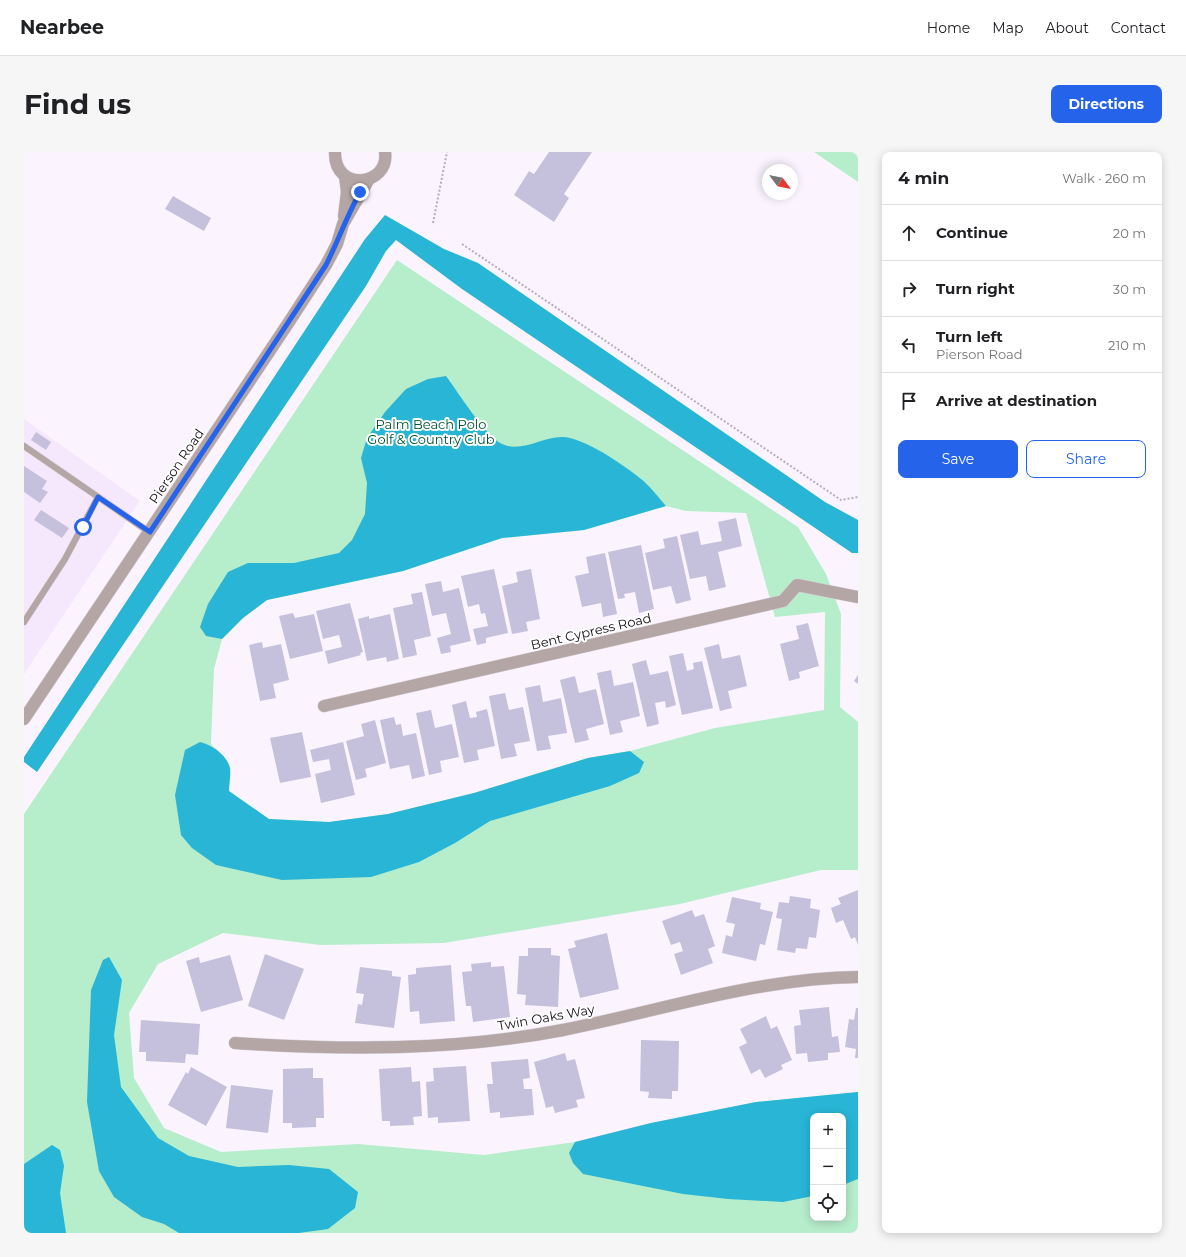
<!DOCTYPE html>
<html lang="en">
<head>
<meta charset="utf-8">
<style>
  body { margin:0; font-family:Montserrat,sans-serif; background:#f6f6f6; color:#202124 }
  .controls { position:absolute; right:12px; bottom:12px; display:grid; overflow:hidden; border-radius:8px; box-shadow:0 2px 10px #0003 }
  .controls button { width:36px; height:36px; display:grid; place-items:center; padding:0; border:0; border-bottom:1px solid #e0e0e0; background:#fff; color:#202124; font:20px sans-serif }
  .compass { position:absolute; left:738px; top:12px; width:36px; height:36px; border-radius:50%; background:#fff; box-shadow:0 2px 10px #0003; rotate:122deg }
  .stop { position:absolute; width:12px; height:12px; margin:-9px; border:3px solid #2563eb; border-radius:50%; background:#fff }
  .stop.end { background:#2563eb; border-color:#fff; box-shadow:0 1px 4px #0008 }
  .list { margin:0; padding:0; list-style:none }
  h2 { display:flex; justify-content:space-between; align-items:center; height:52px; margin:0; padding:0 16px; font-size:17px }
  h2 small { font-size:13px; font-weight:400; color:#757577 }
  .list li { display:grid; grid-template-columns:26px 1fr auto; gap:12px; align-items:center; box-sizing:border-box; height:56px; padding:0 16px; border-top:1px solid #e0e0e0 }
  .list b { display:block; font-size:15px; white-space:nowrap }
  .list p { margin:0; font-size:13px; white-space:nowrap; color:#757577 }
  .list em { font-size:13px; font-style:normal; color:#757577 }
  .actions { display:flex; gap:8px; padding:12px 16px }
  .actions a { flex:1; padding:9px 0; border:1px solid #2563eb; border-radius:8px; text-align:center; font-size:14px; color:#2563eb }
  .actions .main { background:#2563eb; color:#fff }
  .icon { flex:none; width:22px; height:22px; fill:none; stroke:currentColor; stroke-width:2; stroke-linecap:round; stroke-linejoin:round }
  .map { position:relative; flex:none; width:834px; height:1081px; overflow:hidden; border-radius:8px }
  header { display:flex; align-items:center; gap:24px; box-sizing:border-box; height:56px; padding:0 20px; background:#fff; border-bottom:1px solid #e0e0e0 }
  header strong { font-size:19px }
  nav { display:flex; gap:22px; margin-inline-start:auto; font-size:14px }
  .intro { display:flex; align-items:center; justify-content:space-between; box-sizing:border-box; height:96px; padding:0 24px }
  h1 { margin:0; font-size:28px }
  .button { padding:10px 18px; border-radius:8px; background:#2563eb; color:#fff; font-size:14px; font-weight:700 }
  main { display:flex; gap:24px; padding:0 24px }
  aside { flex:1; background:#fff; border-radius:8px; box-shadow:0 2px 10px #0003 }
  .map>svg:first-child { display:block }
  .built { fill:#f6e8fc }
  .green { fill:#b6edcb; fill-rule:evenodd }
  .water { fill:#28b5d6 }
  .building { fill:#c5c0dc }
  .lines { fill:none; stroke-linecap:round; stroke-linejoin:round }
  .service-casing { stroke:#d6cfd9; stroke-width:7 }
  .minor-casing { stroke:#d6cfd9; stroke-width:13 }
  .tertiary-casing { stroke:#d6cfd9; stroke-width:13 }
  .path { stroke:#b5afb8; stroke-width:2; stroke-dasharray:2 2; stroke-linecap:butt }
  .service { stroke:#b5a6a6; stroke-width:6 }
  .minor { stroke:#b5a6a6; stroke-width:12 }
  .tertiary { stroke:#b5a6a6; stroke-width:12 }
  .route { stroke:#2563eb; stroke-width:5 }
  .labels { text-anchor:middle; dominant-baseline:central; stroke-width:4; stroke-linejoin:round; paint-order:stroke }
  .park-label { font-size:13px; fill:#00502e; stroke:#fff }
  .street-label { font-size:13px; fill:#140e16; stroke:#fff }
</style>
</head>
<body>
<header>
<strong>Nearbee</strong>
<nav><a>Home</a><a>Map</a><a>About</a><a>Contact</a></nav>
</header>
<div class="intro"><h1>Find us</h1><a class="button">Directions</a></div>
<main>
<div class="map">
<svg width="834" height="1081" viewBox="0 0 834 1081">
  <rect width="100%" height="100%" fill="#fbf4fe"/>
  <path class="built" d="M0,267L116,349L0,522Z"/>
  <g class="green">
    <path d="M790,0H834V30Z"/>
    <path d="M373,108L774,375L802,422L817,462L816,555L834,570V718H797L656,752L420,791L296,793L199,781L134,812L105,861L110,926L140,976L197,1000L334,992L460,1003L551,990L627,971L732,950L834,940V1081H0V662ZM642,354L662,359L722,361L751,465L801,460L800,558L691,576L606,599L564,606L450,641L364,662L305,670L245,667L205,639C206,613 206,610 187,592L190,517L198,487L219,466L243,448L379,419L478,386L560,378ZM789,964H819V1066H789Z"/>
  </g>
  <g class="water">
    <path d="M361,63L420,97L454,111L801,350L834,368V401H828L438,137L372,88L362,99L342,134L13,620L0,610V605L341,87Z"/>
    <path d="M422,224C434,240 462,285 478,292C497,301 519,285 537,285C558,284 600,313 617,327C626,334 634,345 642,354L560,378L478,386L379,419L243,448L219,466L198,487L182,484L176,475L184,452L204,420L224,411H270L315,401L328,388L341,362L343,331L337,306L343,286L361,260L382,237L404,227Z"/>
    <path d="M176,590C188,593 203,603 206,616C207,623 205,632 205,639L245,667L305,670L364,662L450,641L564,606L606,599L620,610L615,621L586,634L466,669L431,691L395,710L347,725L258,728L192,713L168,696L157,683L151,643L161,598Z"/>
    <path d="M85,805L98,828L90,883L97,935L134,986L165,1004L214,1015L265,1013L305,1017L334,1040L331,1056L304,1077L275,1081H155L140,1072L118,1065L90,1045L75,1019L63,950L67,838L79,808Z"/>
    <path d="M834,940V1027L819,1033V964H789V1044L759,1050L704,1047L659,1042L559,1022L549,1011L545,1001L551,990L627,971L732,950Z"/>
    <path d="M28,993L36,998L40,1014L36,1041L42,1081H0V1012Z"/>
  </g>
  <g class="building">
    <path d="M525,0H568L540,42L545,46L530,70L490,43L505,19L510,22Z"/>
    <path d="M149,44L187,66L180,79L141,57Z"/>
    <path d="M12,280L27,290L22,298L7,288Z"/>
    <path d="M0,314L23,329L18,337L24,340L16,351L0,340Z"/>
    <path d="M17,358L45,376L38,386L10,368Z"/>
    <path d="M712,366L718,394L694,400L702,435L685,439L682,424L666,427L656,383L674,379L677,393L698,389L694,370Z"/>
    <path d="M653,384L667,448L652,452L647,434L629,438L621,401L641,396L639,387Z"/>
    <path d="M617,393L630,457L615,461L611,440L600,442L601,446L594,447L584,400Z"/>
    <path d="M581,401L593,462L579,465L577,451L558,455L551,424L565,421L562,405Z"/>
    <path d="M470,417L484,481L462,486V491L453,493L449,477L464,474L461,461L457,462L455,452L444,455L437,424Z"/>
    <path d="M507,417L516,467L502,470L504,479L488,482L478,434L494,430L492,420Z"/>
    <path d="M417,429L419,440L435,436L447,489L426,494L427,500L417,502L413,486L427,482L422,461L408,464L401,432Z"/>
    <path d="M398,440L407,484L390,488L393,503L379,506L369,456L389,452L387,442Z"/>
    <path d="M326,451L339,500L336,501L337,503L304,512L301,499L318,495L315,483L299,487L292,459Z"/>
    <path d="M269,461L271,466L290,462L299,499L266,507L255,464Z"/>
    <path d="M366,462L375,507L363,510L362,505L343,509L334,467L345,464V467Z"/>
    <path d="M784,471L795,514L775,520L776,526L765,529L756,492L775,487L772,474Z"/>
    <path d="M238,490L239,496L257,492L265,528L249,532L252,546L236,549L225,493Z"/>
    <path d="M695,492L698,507L716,503L723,534L704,539L708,556L696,559L680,496Z"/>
    <path d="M659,501L663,519L670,517L669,511L678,509L689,556L658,563L645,504Z"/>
    <path d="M622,508L626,523L644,519L652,553L642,556L641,549L631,551L635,572L623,575L608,512Z"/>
    <path d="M587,518L590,534L609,530L616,564L596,569L599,580L586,583L573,521Z"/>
    <path d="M834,523V532L830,529Z"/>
    <path d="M551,524L555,541L572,537L580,572L562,577L565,588L551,591L536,528Z"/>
    <path d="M516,533L519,550L537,546L543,581L524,584L527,597L513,599L501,536Z"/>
    <path d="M481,541L485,558L499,555L506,589L490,592L493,604L477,607L465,544Z"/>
    <path d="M442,549L446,566L453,565L452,560L463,557L471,594L453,598L455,608L440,611L428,553Z"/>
    <path d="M407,558L411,576L428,572L435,605L416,609L418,620L405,623L392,561Z"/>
    <path d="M370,565L372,573L377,572L379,584L392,581L401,624L388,627L385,613L366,617L356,568Z"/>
    <path d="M351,568L362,611L341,617L343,625L332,628L322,589L340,584L337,572Z"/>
    <path d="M278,580L287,625L256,631L246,586Z"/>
    <path d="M319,590L331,643L297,651L291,622L307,618L305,607L289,610L286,598Z"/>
    <path d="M834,738V793L831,785L827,787L819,768L812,771L807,756L817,752L814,746Z"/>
    <path d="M766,744L787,747L786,756L796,758L792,786L785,785L783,797L772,796L771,801L753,798L758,767L752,766L755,750L765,751Z"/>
    <path d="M708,745L737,751L736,757L749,760L741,793L736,792L732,809L698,801L702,783L708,785L711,772L702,770Z"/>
    <path d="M668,758L671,765L680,762L691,794L684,797L689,811L657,823L650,802L659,799L656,790L647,793L638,769Z"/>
    <path d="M583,781L595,837L556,846L544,797L552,795L550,789Z"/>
    <path d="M504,796H527V803L536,804L534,855L501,853L502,843L493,842L495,804H504Z"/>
    <path d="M241,802L280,817L260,868L224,854Z"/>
    <path d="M206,803L219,848L177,860L162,809L175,805L176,811Z"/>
    <path d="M467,810V815L480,814L486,865L449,870L447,854H442L438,820L448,819L447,812Z"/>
    <path d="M427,813L431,869L396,872L395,859L386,860L384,823L392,822V816Z"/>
    <path d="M336,815L368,819V824L377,825L370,876L331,871L334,852L338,853L340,842L332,841Z"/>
    <path d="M805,855L808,885L814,884L816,900L804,901V908L784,910L783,901L772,902L770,874L777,873L775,858Z"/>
    <path d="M832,856H834V906H831L832,897L821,895L825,867L830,868Z"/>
    <path d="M742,864L747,877L753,874L768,908L757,913L759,917L741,926L736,917L727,922L715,895L723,891L716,877Z"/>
    <path d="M117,868L176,872L174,903L162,902L161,911L122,909V900H115Z"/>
    <path d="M617,888L655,889L654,939H648V947L624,946L625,940L616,939Z"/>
    <path d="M541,901L543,909L551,907L561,946L552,948L554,955L531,961L529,954L522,956L510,910Z"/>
    <path d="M504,907L506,926L499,927L500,937H508L510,963L476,966V960L466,961L463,932H469L467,910Z"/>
    <path d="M442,914L446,969L414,971V965L404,966L402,930L410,929L409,916Z"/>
    <path d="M167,915L203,935L182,974L144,953L162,920L164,922Z"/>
    <path d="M387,915L388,930L396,929L398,964L389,965L390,973L366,974V969H358L355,917Z"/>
    <path d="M289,916V926H299L300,966H292V975L268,976V971H259V917Z"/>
    <path d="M207,933L249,938L244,981L202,976Z"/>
  </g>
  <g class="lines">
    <defs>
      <g id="service">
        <path d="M0,294L125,380"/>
        <path d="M0,470L41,407L74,345"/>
      </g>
      <g id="minor">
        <path d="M300,554L759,449L773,433L834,445"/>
        <path d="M211,891C320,898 430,899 539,878C636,859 734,826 834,825"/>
      </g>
      <g id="tertiary">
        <path d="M311,0C310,41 366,34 361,0"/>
        <path d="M320,64L323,40L321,24"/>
        <path d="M0,567L265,170L302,113L313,92L319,72L345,27"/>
      </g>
    </defs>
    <use href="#service" class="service-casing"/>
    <use href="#minor" class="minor-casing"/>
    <use href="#tertiary" class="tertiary-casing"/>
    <g class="path">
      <path d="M409,71L423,0"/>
      <path d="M438,92L817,348L834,345"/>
    </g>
    <use href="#service" class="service"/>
    <use href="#minor" class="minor"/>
    <use href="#tertiary" class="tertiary"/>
  </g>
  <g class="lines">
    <path class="route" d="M59,375L74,345L126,380L302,113C314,89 323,64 336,40"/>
  </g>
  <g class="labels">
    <g class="park-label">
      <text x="407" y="272">Palm Beach Polo<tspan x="407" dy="15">Golf &amp; Country Club</tspan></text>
    </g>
    <g class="street-label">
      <text transform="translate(152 314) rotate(-56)">Pierson Road</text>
      <text transform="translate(567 479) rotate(-13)">Bent Cypress Road</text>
      <text transform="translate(522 865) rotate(-10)">Twin Oaks Way</text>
    </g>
  </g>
</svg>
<div class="controls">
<button>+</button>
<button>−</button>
<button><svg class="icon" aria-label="locate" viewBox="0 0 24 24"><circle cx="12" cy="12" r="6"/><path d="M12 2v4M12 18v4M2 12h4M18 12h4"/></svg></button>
</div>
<svg class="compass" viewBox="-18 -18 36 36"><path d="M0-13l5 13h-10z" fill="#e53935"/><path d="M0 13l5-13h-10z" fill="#757577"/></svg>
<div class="stop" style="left:59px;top:375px"></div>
<div class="stop end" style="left:336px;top:40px"></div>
</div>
<aside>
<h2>4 min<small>Walk · 260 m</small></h2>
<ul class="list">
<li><svg class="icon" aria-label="ahead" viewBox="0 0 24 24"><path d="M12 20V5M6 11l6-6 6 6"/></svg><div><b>Continue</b></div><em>20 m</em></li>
<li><svg class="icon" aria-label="right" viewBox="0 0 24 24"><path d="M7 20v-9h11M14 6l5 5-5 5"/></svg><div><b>Turn right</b></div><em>30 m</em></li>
<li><svg class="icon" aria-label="left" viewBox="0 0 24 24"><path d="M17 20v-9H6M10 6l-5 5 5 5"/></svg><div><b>Turn left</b><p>Pierson Road</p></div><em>210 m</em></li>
<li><svg class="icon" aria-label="arrive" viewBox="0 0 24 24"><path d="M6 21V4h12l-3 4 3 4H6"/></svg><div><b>Arrive at destination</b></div></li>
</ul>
<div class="actions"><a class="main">Save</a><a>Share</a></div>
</aside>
</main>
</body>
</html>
